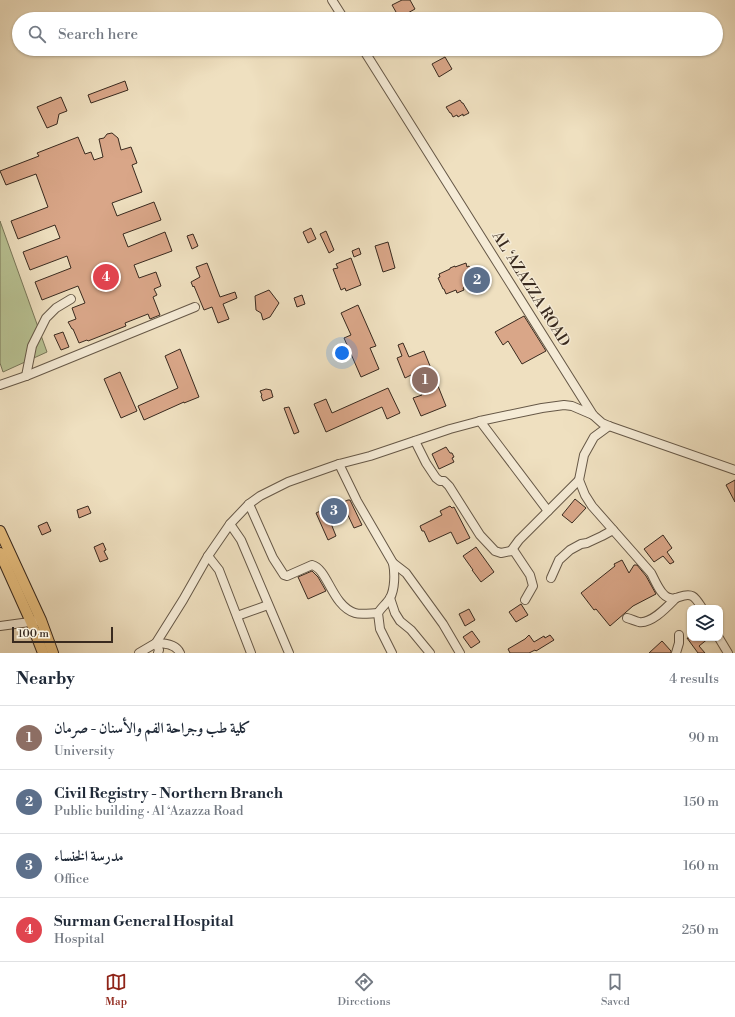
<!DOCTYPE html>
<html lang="en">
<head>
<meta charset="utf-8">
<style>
  body { margin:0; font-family:"Libre Bodoni",Amiri,serif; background:#f2f2f3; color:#1f2937 }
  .controls { position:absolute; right:12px; bottom:12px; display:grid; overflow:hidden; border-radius:8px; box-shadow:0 1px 3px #0004 }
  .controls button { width:36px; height:36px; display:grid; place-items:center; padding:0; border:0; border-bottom:1px solid #e0e1e3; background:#fff; color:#1f2937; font:20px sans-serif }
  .scale { position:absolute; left:12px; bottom:10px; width:101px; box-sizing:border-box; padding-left:4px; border:2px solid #392a1f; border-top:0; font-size:11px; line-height:14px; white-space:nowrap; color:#392a1f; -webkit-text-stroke:3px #f5ebd6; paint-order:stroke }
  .you { position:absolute; left:342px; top:353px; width:14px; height:14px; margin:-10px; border:3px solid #fff; border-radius:50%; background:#1a73e8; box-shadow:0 0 0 6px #1a73e833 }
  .badge { display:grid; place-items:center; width:26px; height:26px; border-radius:50%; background:#8f2418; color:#fff; font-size:13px; font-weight:700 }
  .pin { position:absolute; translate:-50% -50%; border:2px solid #fff; box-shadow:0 1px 4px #0006 }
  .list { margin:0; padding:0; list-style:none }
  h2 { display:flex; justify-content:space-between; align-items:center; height:52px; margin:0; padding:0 16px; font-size:17px }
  h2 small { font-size:13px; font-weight:400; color:#747a83 }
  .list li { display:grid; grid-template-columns:26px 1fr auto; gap:12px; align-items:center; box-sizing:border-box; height:64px; padding:0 16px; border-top:1px solid #e0e1e3 }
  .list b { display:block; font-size:15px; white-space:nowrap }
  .list p { margin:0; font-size:13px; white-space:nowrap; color:#747a83 }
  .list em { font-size:13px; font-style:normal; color:#747a83 }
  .icon { flex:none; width:22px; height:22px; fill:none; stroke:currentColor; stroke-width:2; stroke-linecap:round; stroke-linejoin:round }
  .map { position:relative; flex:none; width:735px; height:653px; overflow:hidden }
  .search { position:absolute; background:#fff; box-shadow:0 1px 3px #0004; left:12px; right:12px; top:12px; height:44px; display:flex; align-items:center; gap:10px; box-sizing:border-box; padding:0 14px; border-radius:22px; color:#747a83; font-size:15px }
  .sheet { height:308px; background:#fff }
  nav { display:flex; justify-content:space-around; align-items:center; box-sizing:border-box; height:56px; border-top:1px solid #e0e1e3; background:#fff; font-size:11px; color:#747a83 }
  nav a { display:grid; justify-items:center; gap:2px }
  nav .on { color:#8f2418 }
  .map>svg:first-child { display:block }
  .green { fill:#b8c293; stroke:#787659 }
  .building { fill:#d9a688; stroke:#392a1f }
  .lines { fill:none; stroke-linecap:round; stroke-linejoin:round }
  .minor-casing { stroke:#665847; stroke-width:10 }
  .major-casing { stroke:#392a1f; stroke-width:12 }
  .minor { stroke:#f5ebd6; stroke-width:8 }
  .major { stroke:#e8c080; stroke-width:10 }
  .labels { text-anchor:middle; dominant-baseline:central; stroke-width:3; stroke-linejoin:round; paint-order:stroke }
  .street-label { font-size:15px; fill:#392a1f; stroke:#f5ebd6 }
</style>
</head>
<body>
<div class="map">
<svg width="735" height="653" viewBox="0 0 735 653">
  <rect width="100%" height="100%" fill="#efe0c0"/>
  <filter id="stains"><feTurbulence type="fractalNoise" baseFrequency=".005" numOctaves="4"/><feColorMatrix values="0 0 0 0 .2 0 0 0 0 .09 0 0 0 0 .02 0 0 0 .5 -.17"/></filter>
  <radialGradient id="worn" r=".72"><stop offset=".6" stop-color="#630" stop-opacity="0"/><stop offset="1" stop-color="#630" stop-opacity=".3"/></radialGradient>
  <path class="green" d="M0,221L47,352L3,372L0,363Z"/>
  <g class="building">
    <path d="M402,0H410L415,9L406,14L407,17L403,19H400L392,5Z"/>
    <path d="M445,57L452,69L439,77L432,64Z"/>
    <path d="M125,81L128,90L91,103L88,95Z"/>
    <path d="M61,97L67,111L59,114L57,124L47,128L37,107Z"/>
    <path d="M460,100L462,103H463L469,113L463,116V114L458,117L457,115L453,117L451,113H450L446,107Z"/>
    <path d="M112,133L118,138L121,150L131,147L137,163L132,165L142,192L112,203L117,216L154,202L161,220L123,234L128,247L165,232L172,251L134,265L139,278L156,272L161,286L154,289L157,295L153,297L160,315L150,319L148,314L125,323L126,326L88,341L87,340L79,343L73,329H72L68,322L76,319L72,308L85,303L78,286L42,300L35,282L71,268L67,256L30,270L23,252L60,238L55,225L18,239L11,221L48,207L36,174L6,185L0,171L39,156L37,153L78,137L85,154L91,152L94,160L103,157L99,139L104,138L107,134Z"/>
    <path d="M311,228L316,239L308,243L303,232Z"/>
    <path d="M326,231L334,250L329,253L320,234Z"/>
    <path d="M193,234L198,246L192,249L187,236Z"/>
    <path d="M388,242L395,268L383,272L375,246Z"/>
    <path d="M359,248L361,254L354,257L352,251Z"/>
    <path d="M351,258L361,285L346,291L345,288L341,290L333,269L338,268L336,264Z"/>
    <path d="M207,263L220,297L235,292L237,298L223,304L229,319L218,323L212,307L204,310L194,286L193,287L191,282L200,277L196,267Z"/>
    <path d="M466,263L467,267L469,266L474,279L472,280L473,284L463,288L464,290L457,293L456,290L446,294L444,289H443L438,278L440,277L439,274L450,269V268L455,266V267Z"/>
    <path d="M269,290L279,303L270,317L263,320L261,313L256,310L255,296Z"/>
    <path d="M302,295L305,304L297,307L294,298Z"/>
    <path d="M358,305L376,346L370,348L379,369L361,377L344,338L351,335L341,313Z"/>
    <path d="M524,316L546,351L522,364L508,341L503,345L495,332Z"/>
    <path d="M63,332L69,347L61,350L54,335Z"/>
    <path d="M403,343L409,357L424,351L446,406L421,416L413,398L422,395L413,374L405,378L397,358L402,356L398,345Z"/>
    <path d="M180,349L199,397L184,403V402L144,420L138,406L178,388L165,356Z"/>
    <path d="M120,372L137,411L121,418L104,379Z"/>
    <path d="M388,388L400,413L387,419L382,407L326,432L314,404L326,399L332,413Z"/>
    <path d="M266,389L271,390L273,397L263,401L261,396L262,395L260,391Z"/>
    <path d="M289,407L299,432L294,434L284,408Z"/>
    <path d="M446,447L450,453H452L454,457L452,458L454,462L439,469L432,454Z"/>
    <path d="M735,480V502L726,485Z"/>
    <path d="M575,499L586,508L572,523L562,515Z"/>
    <path d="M348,500H350L362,525L354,528L345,509L335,513L337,517L330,521L336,536L328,540L316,513L337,503L340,502L341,503Z"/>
    <path d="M88,506L91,513L79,518L77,510Z"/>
    <path d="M450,506L452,508L454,507L470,538L457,544L451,532L429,542L424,531H422L420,526L442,515L440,511Z"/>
    <path d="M47,522L51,531L42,535L38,526Z"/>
    <path d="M663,535L672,548L667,552L674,562L670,564L663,556L654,562L644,549Z"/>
    <path d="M103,543L106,550L104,551L108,559L100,562L94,547Z"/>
    <path d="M476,547L494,572L481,582L472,570H473L463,556Z"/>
    <path d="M622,560L629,573L634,565H637L646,576L656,594L633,606L610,626L596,609L594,610L581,593L615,566L614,564Z"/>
    <path d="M312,571L318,577L326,591L308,599L298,577Z"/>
    <path d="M521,604L528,615L516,622L509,612Z"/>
    <path d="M469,609L475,620L465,626L459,614Z"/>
    <path d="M472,631L480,642L471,648L463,637Z"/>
    <path d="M529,635L534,642L544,636L545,638L550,635L554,640L536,651L535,650L529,653H510L508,649L525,639Z"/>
    <path d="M687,638H709L699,646L705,653H698Z"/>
    <path d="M662,641L671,651V653H649Z"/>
  </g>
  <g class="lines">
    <defs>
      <g id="minor">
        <path d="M332,0L344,19"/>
        <path d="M363,49L593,415L602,423L609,426L735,470"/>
        <path d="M26,376L32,346L46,318L56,308L71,299"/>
        <path d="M0,385L26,376L195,307"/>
        <path d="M480,421L548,511"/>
        <path d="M609,426L594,437L584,455L579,480L585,495L592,506L651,573C655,580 661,597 670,598C673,599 677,598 679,597C693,592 695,597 702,608"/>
        <path d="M415,441L426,463L436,478L440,481H444L449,486L480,535L495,551L501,553L511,551H514L530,575L533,586L525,600"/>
        <path d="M339,464L357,501L393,563C395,573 395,589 390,598C387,603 381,608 378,613L380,629L392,653"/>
        <path d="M249,504L273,558L284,575L287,576L312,565C328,569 332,606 355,613C361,615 372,613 378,613"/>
        <path d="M230,524L241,540L289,653"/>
        <path d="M511,551L519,540L579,480"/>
        <path d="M208,556L219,570L251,653"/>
        <path d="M393,563L406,573L443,624L460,653"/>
        <path d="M551,578L559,560L570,550L581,544L587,543L602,536L613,530"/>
        <path d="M390,598L395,613L400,621L411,630L430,653"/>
        <path d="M237,616L268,605"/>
        <path d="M627,618C631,619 635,621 639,622C652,624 668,606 676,598"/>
        <path d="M0,626L37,621"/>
        <path d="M719,638L728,653"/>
        <path d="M139,653L156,643L183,600L208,556L230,524L249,504L260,496L288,482L339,464L370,456L450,429L480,421L542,408L564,405L572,406L593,415"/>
        <path d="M158,653L159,650L156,643C165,643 176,644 180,653"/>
        <path d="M676,653L679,643V635"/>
      </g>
      <g id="major">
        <path d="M0,531L41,620L53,653"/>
        <path d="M0,553L31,622L43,653"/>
      </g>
    </defs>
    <use href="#minor" class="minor-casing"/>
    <use href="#major" class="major-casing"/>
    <use href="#minor" class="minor"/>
    <use href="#major" class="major"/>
  </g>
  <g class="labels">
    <g class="street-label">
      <text transform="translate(531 289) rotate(58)">AL ‘AZAZZA ROAD</text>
    </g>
  </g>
  <rect width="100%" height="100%" filter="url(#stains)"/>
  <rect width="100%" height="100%" fill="url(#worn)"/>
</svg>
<div class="controls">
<button><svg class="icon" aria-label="layers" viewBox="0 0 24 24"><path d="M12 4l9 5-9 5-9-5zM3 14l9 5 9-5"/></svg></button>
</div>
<div class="scale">100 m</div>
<div class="you"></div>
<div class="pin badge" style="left:425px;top:380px;background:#8d6e63">1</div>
<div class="pin badge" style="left:477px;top:280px;background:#5c6f8a">2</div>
<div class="pin badge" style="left:334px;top:511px;background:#5c6f8a">3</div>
<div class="pin badge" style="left:106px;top:277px;background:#e0444e">4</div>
<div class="search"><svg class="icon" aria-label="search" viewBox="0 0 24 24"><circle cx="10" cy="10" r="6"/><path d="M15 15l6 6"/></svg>Search here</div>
</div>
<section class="sheet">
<h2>Nearby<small>4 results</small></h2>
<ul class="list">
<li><span class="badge" style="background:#8d6e63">1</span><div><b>كلية طب وجراحة الفم والأسنان - صرمان</b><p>University</p></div><em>90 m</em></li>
<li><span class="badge" style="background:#5c6f8a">2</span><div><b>Civil Registry - Northern Branch</b><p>Public building · Al ‘Azazza Road</p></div><em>150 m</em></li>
<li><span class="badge" style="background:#5c6f8a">3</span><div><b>مدرسة الخنساء</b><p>Office</p></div><em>160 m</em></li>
<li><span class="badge" style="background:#e0444e">4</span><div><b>Surman General Hospital</b><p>Hospital</p></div><em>250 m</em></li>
</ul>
</section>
<nav>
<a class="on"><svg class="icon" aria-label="map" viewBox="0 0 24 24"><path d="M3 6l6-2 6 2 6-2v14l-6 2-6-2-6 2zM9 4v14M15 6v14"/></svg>Map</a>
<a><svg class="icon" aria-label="directions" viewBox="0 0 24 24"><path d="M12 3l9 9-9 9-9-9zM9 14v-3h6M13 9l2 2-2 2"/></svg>Directions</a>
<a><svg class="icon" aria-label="saved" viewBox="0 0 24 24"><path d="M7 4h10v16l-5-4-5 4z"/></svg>Saved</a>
</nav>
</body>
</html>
